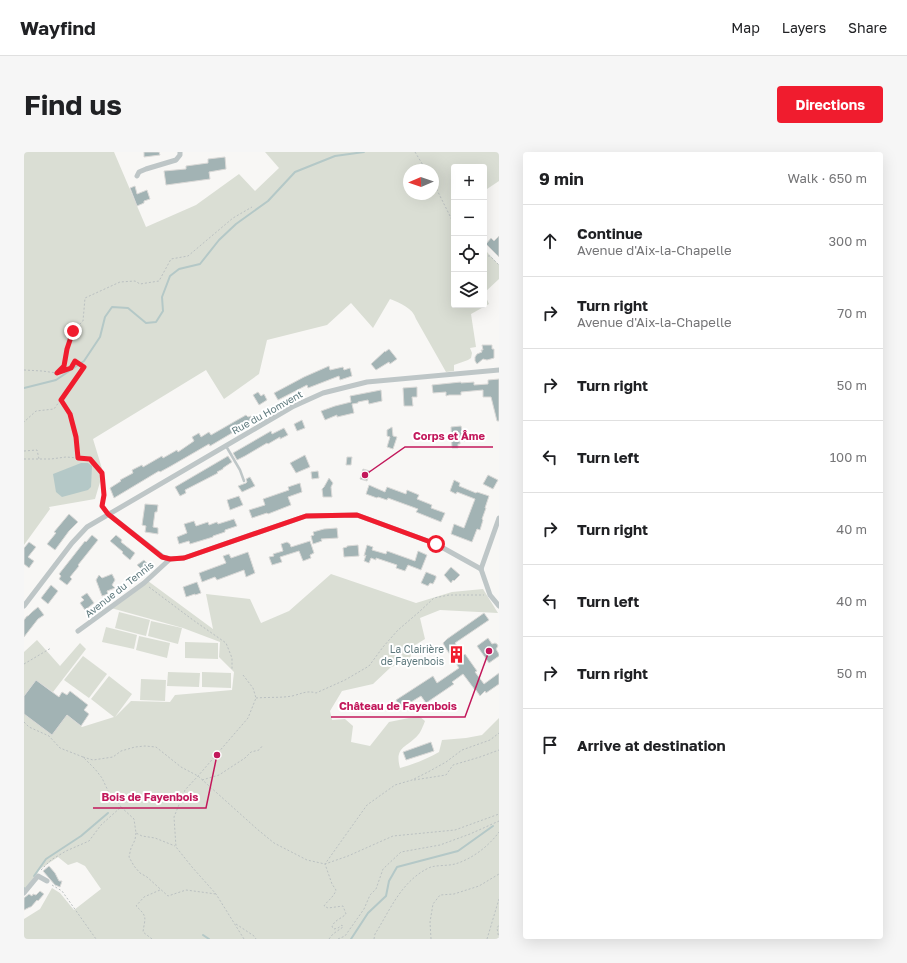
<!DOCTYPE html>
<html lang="en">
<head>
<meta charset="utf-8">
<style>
  body { margin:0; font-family:"Golos Text",sans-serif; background:#f6f6f6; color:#202124 }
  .controls { position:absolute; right:12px; top:12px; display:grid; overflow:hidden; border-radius:4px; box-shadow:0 4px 16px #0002 }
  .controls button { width:36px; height:36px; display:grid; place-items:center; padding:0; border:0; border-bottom:1px solid #e0e0e0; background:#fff; color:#202124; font:20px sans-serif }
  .compass { position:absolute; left:379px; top:12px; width:36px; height:36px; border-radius:50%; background:#fff; box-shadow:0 4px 16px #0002; rotate:268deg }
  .stop { position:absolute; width:12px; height:12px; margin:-9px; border:3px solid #f01c2e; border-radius:50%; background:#fff }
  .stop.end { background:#f01c2e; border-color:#fff; box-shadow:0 1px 4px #0008 }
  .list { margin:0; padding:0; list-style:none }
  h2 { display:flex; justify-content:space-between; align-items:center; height:52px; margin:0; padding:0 16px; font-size:17px }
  h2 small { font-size:13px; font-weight:400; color:#757577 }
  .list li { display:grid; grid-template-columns:26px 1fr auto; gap:12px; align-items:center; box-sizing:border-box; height:72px; padding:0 16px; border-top:1px solid #e0e0e0 }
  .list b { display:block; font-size:15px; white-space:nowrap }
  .list p { margin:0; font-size:13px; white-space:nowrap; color:#757577 }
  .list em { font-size:13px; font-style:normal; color:#757577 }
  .icon { flex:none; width:22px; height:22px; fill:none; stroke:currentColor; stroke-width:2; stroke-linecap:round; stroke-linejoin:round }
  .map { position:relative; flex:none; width:475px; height:787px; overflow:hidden; border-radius:4px }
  header { display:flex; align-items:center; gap:24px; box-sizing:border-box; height:56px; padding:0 20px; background:#fff; border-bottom:1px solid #e0e0e0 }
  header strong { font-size:19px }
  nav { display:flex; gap:22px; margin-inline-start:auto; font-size:14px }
  .intro { display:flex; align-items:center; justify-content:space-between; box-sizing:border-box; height:96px; padding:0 24px }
  h1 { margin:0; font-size:28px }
  .button { padding:10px 18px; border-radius:4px; background:#f01c2e; color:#fff; font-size:14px; font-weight:700 }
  main { display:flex; gap:24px; padding:0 24px }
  aside { flex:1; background:#fff; border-radius:4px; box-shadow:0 4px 16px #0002 }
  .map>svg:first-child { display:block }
  .green { fill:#daded4; fill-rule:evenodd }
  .water { fill:#b4c8c7 }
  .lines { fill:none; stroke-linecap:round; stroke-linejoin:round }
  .stream { stroke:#b4c8c7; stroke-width:2 }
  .building { fill:#a2b3b4; stroke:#dad9d7 }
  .path { stroke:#bac0c1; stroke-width:1; stroke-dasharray:2 2; stroke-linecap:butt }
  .service { stroke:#bec6c7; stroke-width:2.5 }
  .minor { stroke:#bec6c7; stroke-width:5 }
  .route { stroke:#f01c2e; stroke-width:5 }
  .labels { text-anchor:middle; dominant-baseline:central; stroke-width:4; stroke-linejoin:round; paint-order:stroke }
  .street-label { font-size:10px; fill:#5d787c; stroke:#fff }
  .poi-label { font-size:10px; fill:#5d787c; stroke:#fff; text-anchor:end }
  .leader { fill:none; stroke:#c2185b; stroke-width:1.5 }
  .callout-dot { fill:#c2185b; stroke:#fff; stroke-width:1.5 }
  .callout-label { font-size:11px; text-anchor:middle; font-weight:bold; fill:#c2185b; stroke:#fff; stroke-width:4; stroke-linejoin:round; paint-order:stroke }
</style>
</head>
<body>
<header>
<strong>Wayfind</strong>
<nav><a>Map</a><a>Layers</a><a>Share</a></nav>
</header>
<div class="intro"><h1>Find us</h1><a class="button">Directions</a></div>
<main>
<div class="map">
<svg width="475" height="787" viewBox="0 0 475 787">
  <rect width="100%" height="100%" fill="#f8f7f5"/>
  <g class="green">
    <path d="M0,0H90L122,75L172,53L215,22L231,39L255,16L241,0H475V29L460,39V15H430V65L427,66L430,72V153H460V101L463,100L475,113V127L460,141L465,152L447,162L452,195L446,196L448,201L447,206L444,208L430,213V219L422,220L392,167C389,156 376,151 366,147L349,176L327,151L303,173L243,188L235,222L200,247L182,218L69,287L79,320L71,347L25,355L26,357L0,393ZM385,18H409V42H385Z"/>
    <path d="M307,422L392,451L428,440L459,437L474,461L416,458L396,466L401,487L388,495L386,509L367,515L349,532L318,539L306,559L308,568L321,567L329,574L327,590L346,594L365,570L395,564L401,569C399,574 397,580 394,583C383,596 370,594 376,616C390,612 403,607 415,600L418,588L442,586L458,583L475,566V787H0V767L16,757L28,736L36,741L50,758L77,737L61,714L53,710L44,713L34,705L16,717L0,739V562L43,563L58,575L90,565L67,547L85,524L108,542L91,565L107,549L146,550L151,543L208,538L210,520L195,505L196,490L159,476L87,456L124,429L189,477L182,442L226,447L237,471L265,459Z"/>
    <path d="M95,460L126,468L122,484L91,476Z"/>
    <path d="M127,469L158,476L154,492L124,484Z"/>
    <path d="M82,475L113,483L110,497L78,490Z"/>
    <path d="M115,484L146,491L143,506L112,498Z"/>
    <path d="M13,488L36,514L56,491L62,497L29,540L12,528L0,544V500Z"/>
    <path d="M161,490L194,491V507L161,506Z"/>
    <path d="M59,504L83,522L65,546L40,528Z"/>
    <path d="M144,520L176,521L175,535L143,534Z"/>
    <path d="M178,520L207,521V536L178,535Z"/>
    <path d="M117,527L142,528L141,549L116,548Z"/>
  </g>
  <path class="water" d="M57,311H64L68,314L67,335L64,338L38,345L32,340L29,322Z"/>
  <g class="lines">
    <g class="stream">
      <path d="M0,236L32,228L60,209L76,185L81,165L88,155L104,156L122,171L132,170L139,159L138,145L146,124L155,117L176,112L195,88L212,72L244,49L271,20L311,4L340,0"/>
      <path d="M10,724L22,707L57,684L84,661"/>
      <path d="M0,737V736"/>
      <path d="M179,783L185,787"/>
      <path d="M327,787L344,761L362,744L365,729L373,715L434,699L469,674"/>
    </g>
  </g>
  <g class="building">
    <path d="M120,0H135L136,3L120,5Z"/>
    <path d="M201,5L202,17L185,20L186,27L142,33L140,19L162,17V14L184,11V7Z"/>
    <path d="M111,34L113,42L123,38L126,47L120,49V51L113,54L106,36Z"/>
    <path d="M475,84V105L462,92L467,86L470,89Z"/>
    <path d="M458,193H468V197H470V206L463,208L459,207L453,212L451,209V205L453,202L458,200L457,198H459Z"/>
    <path d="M365,197L373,207L366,212L365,210L352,218L347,212L361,199V200Z"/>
    <path d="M305,214L306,218L319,215L320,218L326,216L328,224L316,228L315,224L284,236L283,233L254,248L250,241L280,225Z"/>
    <path d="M475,227V269H473L467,245H459V238L437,240V243H425L422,244V240L409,241L408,233L437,230V231L450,230V233L464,232V228Z"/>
    <path d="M393,235V245H388L389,254H380L379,236Z"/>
    <path d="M357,238L358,249L345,252L344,248L334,250V251L328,252L330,261L313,265V263L301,268L297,259L311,254L327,250L326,244Z"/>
    <path d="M234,240L237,244L240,242L243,248L235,253L229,243Z"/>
    <path d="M222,263L224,265L227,264L230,268L186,294L185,292L147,314L136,320L135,319L90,346L86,336L97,329L96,328L109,321L108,318L118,313L119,315L138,304L139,306L153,298L154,300L170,289L168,285L175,281L177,285L185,280L187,283Z"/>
    <path d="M278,268L281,276L273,279L270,272Z"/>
    <path d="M437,274L438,278H440L441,289H436V292H434V296H428L427,275Z"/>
    <path d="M368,275L369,284L373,285L369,297L363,295L366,285L363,284V278Z"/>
    <path d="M260,276L264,283L256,287V285L244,292L243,291L221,304L213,308L209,301L247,279L248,282Z"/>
    <path d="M281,303L286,315L272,321L266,311Z"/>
    <path d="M204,304L208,310L199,316V317L193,320L194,321L161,338L162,341L156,344L151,335Z"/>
    <path d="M323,305H328L327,313H322Z"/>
    <path d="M339,317L346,319L343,329L336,327Z"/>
    <path d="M294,319L295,326L288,327L287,320Z"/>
    <path d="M464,323L474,328L469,337L459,332Z"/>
    <path d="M226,325L231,334L218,340L214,334L222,331L223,330L222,327Z"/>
    <path d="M305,326L309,331L307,335L308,345H299L298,337L300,335Z"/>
    <path d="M430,328L436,331L435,334L452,341L453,340L465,344L461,356H462L458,367L459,368L456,378L453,377L448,390L427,382L430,372L440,376L451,347L433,340L432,342L426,339Z"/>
    <path d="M276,331L278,340L264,345L267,353L244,362L243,361L228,366L225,358L241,353L239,347L265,338L264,335Z"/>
    <path d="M345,333L361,340L363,335L382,342L383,338L395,343L393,347L408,353L407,356L421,361L417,370L392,360L394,357L372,349L364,346L363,348L354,345L353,346L342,342Z"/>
    <path d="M215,344L219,353L206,358L203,348Z"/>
    <path d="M121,352L134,353L133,360H131L129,375L134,376V382L121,380L122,374L118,373Z"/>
    <path d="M45,362L54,370L45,379L31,398L23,392L32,381L30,380Z"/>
    <path d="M210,367L213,374L201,378V380L189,384V385L166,392L165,389L155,392L153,385L163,381L160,372L170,369L172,374L184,370L185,373L193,370L194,372Z"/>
    <path d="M313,376L314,386L297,387L298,389L289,392L287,384L290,383L289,380L300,377Z"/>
    <path d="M68,383L74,388L54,413L55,414L46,425L48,427L43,433L35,427L37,424L35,422L61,389L62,390Z"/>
    <path d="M92,383L98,388L97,390L111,401L106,408L98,401L99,400L86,389Z"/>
    <path d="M286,389L290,401L286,403L287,406L279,409L275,399L256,405L258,410L248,413L245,405L250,404L249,402L259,399L257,392L263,390L266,392L267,395Z"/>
    <path d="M5,390L12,395L4,405L10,409L5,416L0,412V396Z"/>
    <path d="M334,393L335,404L320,405L319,396L323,395V394Z"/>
    <path d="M343,393L349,395L348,398L362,402L363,399L391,409L394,399L403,403L397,418L384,413L381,419L372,416L373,413L352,406V408L347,406L345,411L340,409L342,403L340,404Z"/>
    <path d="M224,400L231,421L222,425L220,418L193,428L191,425L178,430L175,421L202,411L199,404L205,402L207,406Z"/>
    <path d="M120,408L126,414L120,420L113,413Z"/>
    <path d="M427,415L436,423L430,429L429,428L427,431L420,423Z"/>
    <path d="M402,420L412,424V426L409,432L406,431L404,434L397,431Z"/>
    <path d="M88,422L91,428L88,433L91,436L83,439L84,442L78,444L72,428L75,423L78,426Z"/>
    <path d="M173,430L177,441L171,443V442L162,445L159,435Z"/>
    <path d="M27,433L34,439L24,452L17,446Z"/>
    <path d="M63,441L70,451L61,458L56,451L60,448L57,445Z"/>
    <path d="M14,455L20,463L14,467L0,485V468L3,464H4L8,460Z"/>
    <path d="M460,461L465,468L431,491L440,503L441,502L453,519L451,520L460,532L475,521V532L462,541L461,539L456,544L452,538H451L439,522L428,530L430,532L402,551L397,544L377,556L372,548L409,524L413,531L435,516L421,495L419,491L423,487Z"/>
    <path d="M464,486L468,492L471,491L473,492L474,494L472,497L475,502V504L465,511L453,494Z"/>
    <path d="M12,528L35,545L38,540L43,543L46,539L64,553L60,558L65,562L57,574L43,563L28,583L0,562V544Z"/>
    <path d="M407,590L410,599L382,608L379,600Z"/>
    <path d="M25,714L31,721L35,729H38L36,735L31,733L19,719Z"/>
    <path d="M16,739L20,742L14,749L13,748L7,755H6L0,758V746L5,742L8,744L9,742L12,743Z"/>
  </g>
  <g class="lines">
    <g class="path">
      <path d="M391,0L402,18"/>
      <path d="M409,30L430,72"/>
      <path d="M460,104H466L475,113"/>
      <path d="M0,218L18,219L33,221L47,216L51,209L60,215L30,257L12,259L0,270"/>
      <path d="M33,221L40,215L43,197L49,179L59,169L61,146L96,130L111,129L116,132L135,129L147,107L164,104L209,66L228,55"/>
      <path d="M37,248L46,262L52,285L54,305"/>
      <path d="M0,299L13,298L15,307"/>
      <path d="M0,307H27L42,305L66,307L78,321L80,343L78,354L81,357"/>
      <path d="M125,435L169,468L202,491L208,506V518"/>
      <path d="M0,512L27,496"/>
      <path d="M219,523L229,536L232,546L224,566L174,624L161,638L150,665L152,695L168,715L192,742L220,787"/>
      <path d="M232,546C244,545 257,546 268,544C277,542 283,538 292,541L321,528L345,514L359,495L374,478L395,460L410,446L425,443H460"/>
      <path d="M0,570L5,575L25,584L36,596L59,605L71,617L78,626L86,643L94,650L97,655"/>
      <path d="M59,605L69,608L89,605L97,599L111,595L121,594L132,595L157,615L174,624L203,650L233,677L250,691L283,708L301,712L324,704L369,684L431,678L475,662"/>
      <path d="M178,628L195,623L221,606L227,600L235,598L239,593"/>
      <path d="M390,628L422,623L429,613L456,605L475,598"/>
      <path d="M112,681L111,688L107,696L105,705L110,714L116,721L123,725L144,744L162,738L192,742"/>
      <path d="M17,718L27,708L42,699L65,689L77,673L97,655L110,667L112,681L118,684L131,686L151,694"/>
      <path d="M28,733L38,739L72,787"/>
      <path d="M212,772L230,784L232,787"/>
      <path d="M128,787L119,780C121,765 124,765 112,754L120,745L136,738"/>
      <path d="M305,787L309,782L319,775L318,773L314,776L310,777L308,775C310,768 317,767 322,762L319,754L304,756L300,754C304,748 310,745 312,738L308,732L301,712L343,653L371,633L388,628L404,620L422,610L438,598L466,588L475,581"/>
      <path d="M314,787L321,784L340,757L346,743L352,737L359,717L377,700L416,693L446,682L475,669"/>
      <path d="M350,787L351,782C365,760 375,734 399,719C401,718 404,716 407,715C414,713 423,714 431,712C448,707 465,694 475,680"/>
      <path d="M407,787L406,770L409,752L416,743L430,742L455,734L475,722"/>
      <path d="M463,787L475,747"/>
      <path d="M475,787L473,776L475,773"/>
    </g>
    <path class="service" d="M202,294L216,318L220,329"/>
    <g class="minor">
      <path d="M113,24L115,20L122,17L152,8L156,3V0"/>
      <path d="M84,362L139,405L146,407L160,406L282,364L333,363L412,392L457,417"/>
      <path d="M457,417L475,366"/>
      <path d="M457,417L466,443L475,454"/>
      <path d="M0,454L48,391L63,375L268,255L299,241L343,230L475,218"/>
      <path d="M54,479L120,431L146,407"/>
      <path d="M0,741L14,724L23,729"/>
    </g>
  </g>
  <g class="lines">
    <path class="route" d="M49,179L43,197L40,214L33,221L47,216L51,209L60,215L37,248L46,262L52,285L54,306L66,307L78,321L80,343L78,354L84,362L138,405L146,407L160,406L282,364L333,363L412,392"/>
  </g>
  <defs>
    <symbol id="building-bare" viewBox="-9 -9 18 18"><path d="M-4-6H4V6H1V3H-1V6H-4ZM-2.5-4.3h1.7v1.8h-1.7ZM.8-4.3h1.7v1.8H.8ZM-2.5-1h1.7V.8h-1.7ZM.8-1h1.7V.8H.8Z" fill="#f01c2e" stroke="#fff" stroke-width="2.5" paint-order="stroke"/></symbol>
  </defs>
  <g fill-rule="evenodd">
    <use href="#building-bare" x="420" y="490" width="25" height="25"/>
  </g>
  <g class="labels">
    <g class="street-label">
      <text transform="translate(243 260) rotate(-29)">Rue du Homvent</text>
      <text transform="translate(95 437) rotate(-38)">Avenue du Tennis</text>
    </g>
    <g class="poi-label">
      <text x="420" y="497">La Clairière<tspan x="420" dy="12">de Fayenbois</tspan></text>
    </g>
  </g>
  <path class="leader" d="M341 323L381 295H469M465 499L441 565H307M193 603L182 656H69"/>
  <g class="callout-dot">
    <circle cx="341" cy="323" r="4"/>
    <circle cx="465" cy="499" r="4"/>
    <circle cx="193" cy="603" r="4"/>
  </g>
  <g class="callout-label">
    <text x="425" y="288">Corps et Âme</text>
    <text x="374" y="558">Château de Fayenbois</text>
    <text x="126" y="649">Bois de Fayenbois</text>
  </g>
</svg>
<div class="controls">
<button>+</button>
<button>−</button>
<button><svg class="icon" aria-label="locate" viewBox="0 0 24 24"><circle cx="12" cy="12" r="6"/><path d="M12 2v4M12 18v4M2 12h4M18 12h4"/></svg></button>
<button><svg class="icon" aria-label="layers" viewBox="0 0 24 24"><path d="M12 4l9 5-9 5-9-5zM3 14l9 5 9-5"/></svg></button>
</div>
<svg class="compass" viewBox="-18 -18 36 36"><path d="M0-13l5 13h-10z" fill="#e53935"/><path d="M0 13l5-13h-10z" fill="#757577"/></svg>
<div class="stop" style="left:412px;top:392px"></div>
<div class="stop end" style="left:49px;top:179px"></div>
</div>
<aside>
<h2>9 min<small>Walk · 650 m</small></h2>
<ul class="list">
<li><svg class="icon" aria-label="ahead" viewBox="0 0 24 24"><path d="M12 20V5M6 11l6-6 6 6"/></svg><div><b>Continue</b><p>Avenue d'Aix-la-Chapelle</p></div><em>300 m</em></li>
<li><svg class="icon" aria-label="right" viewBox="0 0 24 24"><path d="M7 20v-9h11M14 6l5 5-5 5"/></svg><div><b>Turn right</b><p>Avenue d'Aix-la-Chapelle</p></div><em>70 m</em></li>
<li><svg class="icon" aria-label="right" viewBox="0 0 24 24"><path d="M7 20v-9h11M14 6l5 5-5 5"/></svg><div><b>Turn right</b></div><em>50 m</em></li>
<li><svg class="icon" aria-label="left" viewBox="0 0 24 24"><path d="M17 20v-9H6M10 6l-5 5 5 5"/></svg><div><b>Turn left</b></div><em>100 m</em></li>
<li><svg class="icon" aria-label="right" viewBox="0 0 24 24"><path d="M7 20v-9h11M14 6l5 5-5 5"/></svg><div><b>Turn right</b></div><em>40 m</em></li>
<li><svg class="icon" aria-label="left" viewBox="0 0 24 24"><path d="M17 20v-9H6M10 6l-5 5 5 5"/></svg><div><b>Turn left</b></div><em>40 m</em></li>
<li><svg class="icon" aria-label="right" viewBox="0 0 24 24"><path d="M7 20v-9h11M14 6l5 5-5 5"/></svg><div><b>Turn right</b></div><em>50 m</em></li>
<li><svg class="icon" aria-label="arrive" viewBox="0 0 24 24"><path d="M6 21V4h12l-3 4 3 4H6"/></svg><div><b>Arrive at destination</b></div></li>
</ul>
</aside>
</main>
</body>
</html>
